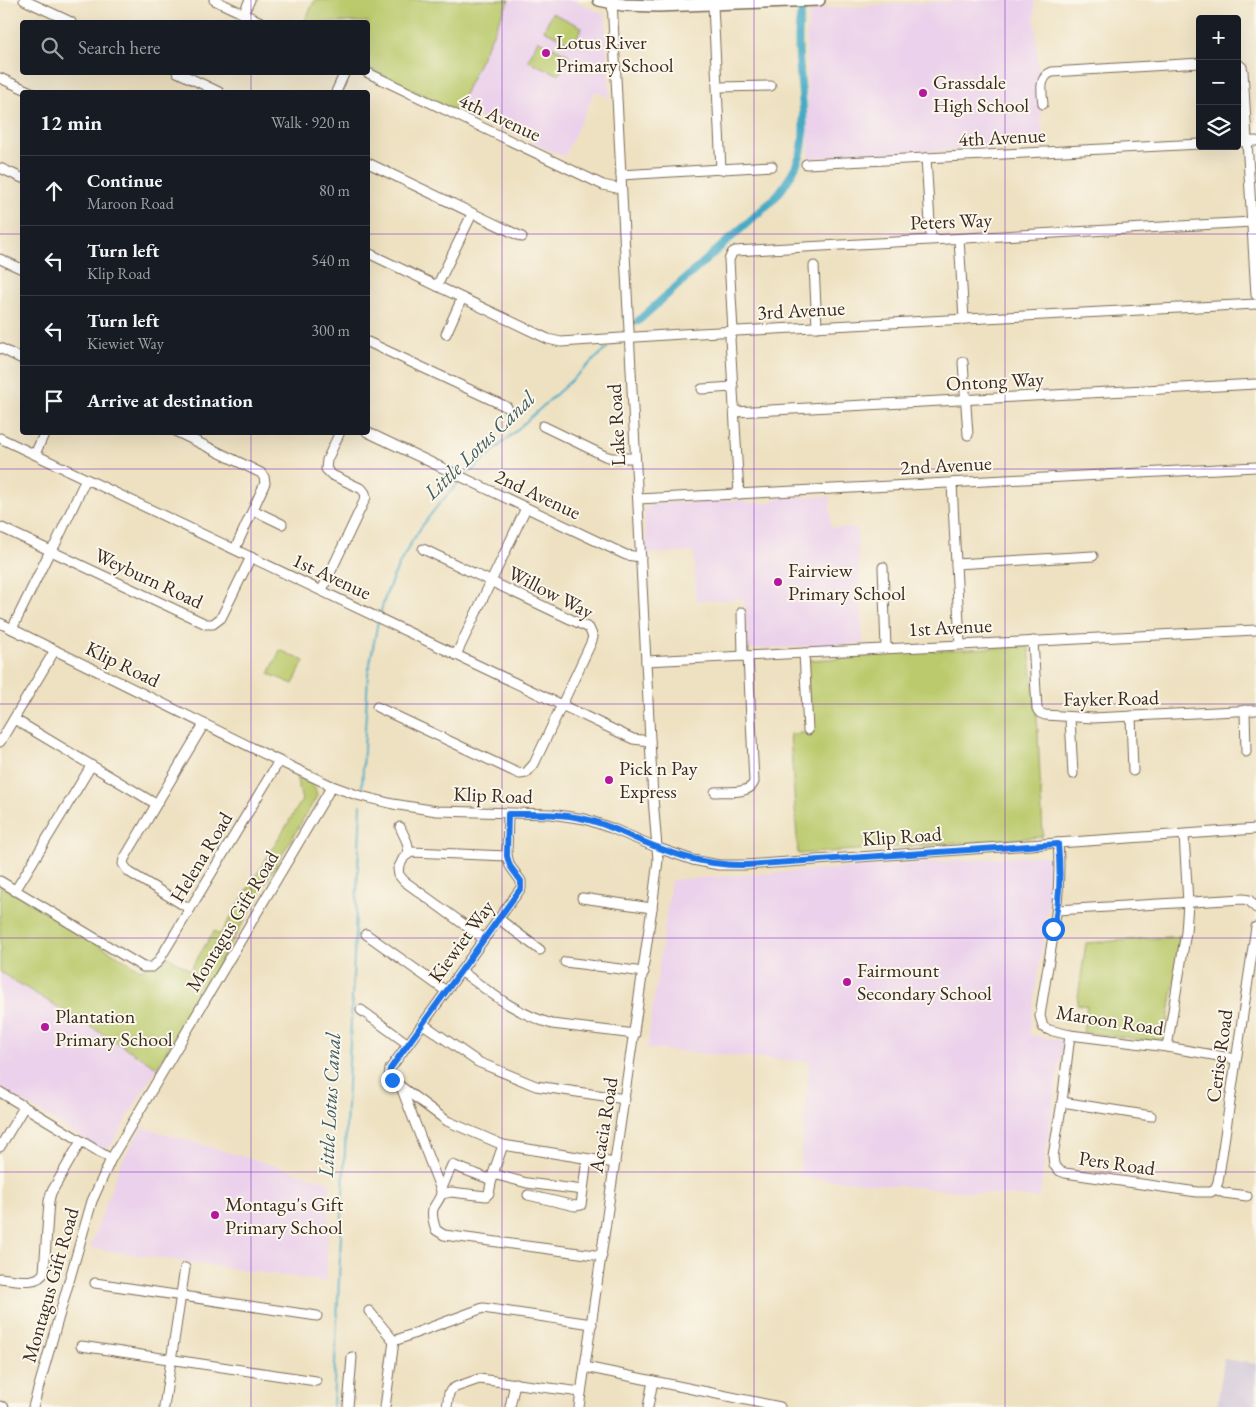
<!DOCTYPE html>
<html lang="en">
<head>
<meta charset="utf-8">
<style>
  body { margin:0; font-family:"EB Garamond",serif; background:#20242c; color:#f1f3f6 }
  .controls { position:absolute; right:15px; top:15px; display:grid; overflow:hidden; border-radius:5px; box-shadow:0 5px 20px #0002 }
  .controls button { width:45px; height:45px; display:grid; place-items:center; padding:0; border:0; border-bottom:1px solid #363941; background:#171b24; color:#f1f3f6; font:25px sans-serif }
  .stop { position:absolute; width:15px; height:15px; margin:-11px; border:4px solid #1a73e8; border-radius:50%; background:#fff }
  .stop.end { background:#1a73e8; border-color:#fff; box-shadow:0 1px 5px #0008 }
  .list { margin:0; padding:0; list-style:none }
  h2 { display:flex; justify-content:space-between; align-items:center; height:65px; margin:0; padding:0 20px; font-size:21px }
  h2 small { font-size:16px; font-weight:400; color:#9ea1a6 }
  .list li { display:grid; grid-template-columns:32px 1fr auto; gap:15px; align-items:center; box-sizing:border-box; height:70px; padding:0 20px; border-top:1px solid #363941 }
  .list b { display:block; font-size:19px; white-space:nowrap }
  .list p { margin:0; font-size:16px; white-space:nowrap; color:#9ea1a6 }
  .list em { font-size:16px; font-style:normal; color:#9ea1a6 }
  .icon { flex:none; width:28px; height:28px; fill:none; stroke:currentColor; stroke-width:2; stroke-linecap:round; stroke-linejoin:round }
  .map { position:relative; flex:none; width:1256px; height:1407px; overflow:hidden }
  .search { position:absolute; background:#171b24; box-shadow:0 5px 20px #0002; left:20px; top:20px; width:350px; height:55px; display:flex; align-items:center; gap:12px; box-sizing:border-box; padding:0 18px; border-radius:5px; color:#9ea1a6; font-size:19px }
  .panel { position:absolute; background:#171b24; box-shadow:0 5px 20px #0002; left:20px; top:90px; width:350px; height:345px; border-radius:5px }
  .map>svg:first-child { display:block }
  .built { fill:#ebd1eb }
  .industrial { fill:#cbbfd5 }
  .green { fill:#bbca6d; stroke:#7b7a46 }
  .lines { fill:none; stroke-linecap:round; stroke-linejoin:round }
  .stream { stroke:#44aac4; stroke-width:2 }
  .canal { stroke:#44aac4; stroke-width:8 }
  .minor-casing { stroke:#7a6a57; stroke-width:11 }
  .major-casing { stroke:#7a6a57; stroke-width:14 }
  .minor { stroke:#fff; stroke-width:9 }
  .major { stroke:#fff; stroke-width:11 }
  .route { stroke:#1a73e8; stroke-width:6 }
  .grid { fill:none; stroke:#7b2cbf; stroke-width:1; stroke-opacity:0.55 }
  .poi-dot { fill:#b5179e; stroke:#fbf7ec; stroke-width:2 }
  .labels { text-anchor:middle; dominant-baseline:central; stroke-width:4; stroke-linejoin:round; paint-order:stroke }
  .poi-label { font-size:20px; fill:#3b2a1e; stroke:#fbf7ec; text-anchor:start }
  .street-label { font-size:20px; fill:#3b2a1e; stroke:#fbf7ec }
  .water-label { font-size:21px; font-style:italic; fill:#3f5d60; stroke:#fbf7ec }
</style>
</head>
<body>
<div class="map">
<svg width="1256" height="1407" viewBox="0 0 1256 1407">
  <rect width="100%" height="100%" fill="#fbf7ec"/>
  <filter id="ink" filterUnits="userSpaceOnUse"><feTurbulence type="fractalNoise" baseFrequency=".02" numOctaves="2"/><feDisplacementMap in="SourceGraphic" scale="10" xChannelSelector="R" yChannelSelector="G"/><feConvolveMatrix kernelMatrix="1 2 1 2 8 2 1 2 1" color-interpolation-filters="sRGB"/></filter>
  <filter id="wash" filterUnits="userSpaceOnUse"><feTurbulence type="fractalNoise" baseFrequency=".0096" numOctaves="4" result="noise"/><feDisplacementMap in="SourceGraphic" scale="20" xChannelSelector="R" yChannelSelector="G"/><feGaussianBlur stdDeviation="1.12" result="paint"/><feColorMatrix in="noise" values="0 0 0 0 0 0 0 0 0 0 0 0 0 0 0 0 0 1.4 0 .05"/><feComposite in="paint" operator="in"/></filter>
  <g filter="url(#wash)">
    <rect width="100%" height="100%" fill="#eee1c1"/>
    <g class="built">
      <path d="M509,0H574L605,15L610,98L595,91L564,157L458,107Z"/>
      <path d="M975,0H1034L1043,146L809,158L806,41L808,22L812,9Z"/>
      <path d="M830,496L831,528H857L863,643L747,649L744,599L696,601L694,552L647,554L644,511L651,504L740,500L750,503H769L778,498Z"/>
      <path d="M1044,855L1050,860L1051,884L1029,1035L1063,1041L1039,1198L799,1177L809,1062L647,1049L671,880Z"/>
      <path d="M0,972L157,1067L110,1147L101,1149L0,1088Z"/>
      <path d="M142,1127L330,1182L326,1282L90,1248L116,1175L124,1157Z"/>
    </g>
    <path class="industrial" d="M1224,1359L1256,1364V1407H1217Z"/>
    <g class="green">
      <path d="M315,0H509L456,111L368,68V22H304Z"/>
      <path d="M552,13L582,27L573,45L544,30Z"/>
      <path d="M538,40L546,45L547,44L569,55L559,75L528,61Z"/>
      <path d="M1027,646L1029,648L1037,716L1043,834L1042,837L798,854L790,734L813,732L812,725L809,722L808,660L849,658L851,655Z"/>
      <path d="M280,650L304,661L293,684L269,674Z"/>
      <path d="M296,777C306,782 317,784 317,796L262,889L253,906L157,1067L0,972V885L141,970L166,955L190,970L214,931L220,935L302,800Z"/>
      <path d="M1181,936L1165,1040L1162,1042L1083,1032L1087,1006L1077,1004L1086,943Z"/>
    </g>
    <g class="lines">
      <g class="stream">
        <path d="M466,476L607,348"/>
        <path d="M380,614C393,565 424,516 461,481"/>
        <path d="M362,788L368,674L378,621"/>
        <path d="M333,1407L361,805"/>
      </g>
      <path class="canal" d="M638,321L774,199C785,186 794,172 800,156C808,132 800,83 799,56C798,42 798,24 802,10"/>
    </g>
  </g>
  <g filter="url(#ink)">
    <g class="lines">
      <defs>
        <g id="minor">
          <path d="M24,0L71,22"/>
          <path d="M214,0L261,22"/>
          <path d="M713,5L721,170"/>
          <path d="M243,14L250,0"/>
          <path d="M1237,63L1242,67L1243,71L1256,295"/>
          <path d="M177,72L219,92"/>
          <path d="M366,72L603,185L621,189"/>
          <path d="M0,78L31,92"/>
          <path d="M718,87L771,86"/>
          <path d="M336,92L345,72"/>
          <path d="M1043,104C1042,93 1038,77 1052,72L1200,63"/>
          <path d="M1237,142L1256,141"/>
          <path d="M926,158L931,239"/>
          <path d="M368,163L522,237"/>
          <path d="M806,164L1200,144"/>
          <path d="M0,168L22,178"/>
          <path d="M621,175L772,166"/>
          <path d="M959,239L964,319"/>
          <path d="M368,253L548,339L561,342L681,334L1256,304"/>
          <path d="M0,259L22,269"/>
          <path d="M814,266L817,327"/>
          <path d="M437,286L472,214"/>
          <path d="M446,334L462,298"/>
          <path d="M368,342L507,407"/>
          <path d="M0,348L22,359"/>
          <path d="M963,362L968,435"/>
          <path d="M702,389L733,387"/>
          <path d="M735,412L1256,384"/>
          <path d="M543,426L605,456L612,458H635"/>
          <path d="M177,432L261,473L264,477L265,483L235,549"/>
          <path d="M367,432L626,555L641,557"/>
          <path d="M0,438L633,739L650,741"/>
          <path d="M35,454L45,432"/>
          <path d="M952,483L960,644"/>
          <path d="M739,494L730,338L733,331L729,260L732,253L735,251L1252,222"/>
          <path d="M638,499L1256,467"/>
          <path d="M253,510L282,524"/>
          <path d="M0,527L206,624H213L221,618L251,557"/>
          <path d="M956,564L1093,556"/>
          <path d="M883,567L886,648"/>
          <path d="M322,590L366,497L365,493L362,489L332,475L326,469L327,460L340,432"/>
          <path d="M742,612L743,656"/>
          <path d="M0,623L279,761L332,786L357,795L393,804L437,811L551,814L585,819L611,828L658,848L693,860L719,865H746L1256,829"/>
          <path d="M12,629L50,551L55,545L86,479"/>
          <path d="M1033,641L1037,709L1040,713L1045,715L1093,718L1256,710"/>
          <path d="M804,653L808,730"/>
          <path d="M456,655L526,508"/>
          <path d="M646,661L1256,630"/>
          <path d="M377,707L513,771L520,774L526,773L534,764L591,643L593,637L589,628L423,549"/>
          <path d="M1245,710L1246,752"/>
          <path d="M1131,716L1133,771"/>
          <path d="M1070,718L1073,774"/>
          <path d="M14,719L156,804"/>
          <path d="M0,742L55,650"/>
          <path d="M715,792C727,791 749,795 754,782L748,656"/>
          <path d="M508,814L507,856L510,866L521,881V888L390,1069L389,1076L392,1080L447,1121L503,1145L615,1163"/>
          <path d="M400,827L407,842L409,853"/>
          <path d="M1058,843C1063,902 1048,959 1040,1016L1043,1027L1049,1030L1070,1035L1167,1047L1236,1059"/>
          <path d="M0,881L143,967H152L158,962L279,761"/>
          <path d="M15,891L91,766"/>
          <path d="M582,898L652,908"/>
          <path d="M190,909L129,872L123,864L124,859L204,724"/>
          <path d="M1057,910L1243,899L1249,900L1256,908"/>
          <path d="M499,919L540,950"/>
          <path d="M366,934L446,991"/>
          <path d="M484,939L404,881L399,875L398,869L404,857L411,852L507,856"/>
          <path d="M565,962L644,972"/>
          <path d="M461,971C491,993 515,1013 552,1024L635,1034"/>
          <path d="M361,1010L408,1044"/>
          <path d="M423,1024L478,1062L536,1086L625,1099"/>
          <path d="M1070,1035L1062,1102L1053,1156L1054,1165L1060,1171L1065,1173L1197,1192H1211L1215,1189L1224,1193L1247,1196"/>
          <path d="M1167,1047L1186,932L1188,903L1184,835"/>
          <path d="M401,1087L441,1190C442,1198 436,1202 433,1209C431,1216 434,1224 436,1230L444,1235L602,1256"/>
          <path d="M0,1092L111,1159"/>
          <path d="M1062,1102L1151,1116"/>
          <path d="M0,1147L24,1107"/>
          <path d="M493,1174L527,1183L583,1190L587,1159"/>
          <path d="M1215,1189L1218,1182L1256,927"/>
          <path d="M441,1190L452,1165L492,1180"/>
          <path d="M442,1194L451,1192L486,1196L489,1193L493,1174L503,1145"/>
          <path d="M528,1195L575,1206L581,1205L583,1190"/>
          <path d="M0,1278C13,1279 38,1286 44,1272L49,1201L51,1193L81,1141"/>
          <path d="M95,1283L317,1316"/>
          <path d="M369,1311L394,1341"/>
          <path d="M81,1346L316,1381"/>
          <path d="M585,1367L780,1407"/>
          <path d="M0,1406L4,1407"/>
          <path d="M33,1407L92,1201L111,1159L332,786"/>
          <path d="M164,1407L185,1268"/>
          <path d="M348,1407L352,1357"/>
          <path d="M385,1407L394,1341L483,1308L592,1324"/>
          <path d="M447,1407L449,1393L451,1390L456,1387L479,1379L581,1392"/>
          <path d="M510,1407L515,1383"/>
          <path d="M579,1407L652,908L658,860L653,798L612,0"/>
          <path d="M648,1407L653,1381"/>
        </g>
        <path id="major" d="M599,0L623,5L658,6L819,0"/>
      </defs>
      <use href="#minor" class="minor-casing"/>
      <use href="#major" class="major-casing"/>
      <use href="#minor" class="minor"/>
      <use href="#major" class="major"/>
    </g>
  </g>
  <g class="lines" filter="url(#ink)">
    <path class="route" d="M392,1080L389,1076L390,1069L521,888V881L510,866L507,856L508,814C534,814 560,813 585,819C604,823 621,832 639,840C675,855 706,866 746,865L1058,844C1061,873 1060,901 1053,929"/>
  </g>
  <path class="grid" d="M251,0V22M502,0V1407M754,0V1407M1005,0V1407M251,72V92M0,234H22M368,234H1256M251,432V1407M0,469H1256M0,704H1256M0,938H1256M0,1172H1256"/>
  <g class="poi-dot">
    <circle cx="546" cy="53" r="5"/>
    <circle cx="923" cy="93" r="5"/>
    <circle cx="778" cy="582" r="5"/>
    <circle cx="609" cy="780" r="5"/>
    <circle cx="847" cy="982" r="5"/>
    <circle cx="45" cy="1027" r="5"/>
    <circle cx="215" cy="1215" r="5"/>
  </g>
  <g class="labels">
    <g class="poi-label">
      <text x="556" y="42">Lotus River<tspan x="556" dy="23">Primary School</tspan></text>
      <text x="933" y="82">Grassdale<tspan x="933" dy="23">High School</tspan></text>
      <text x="788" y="570">Fairview<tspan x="788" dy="23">Primary School</tspan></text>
      <text x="619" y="768">Pick n Pay<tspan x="619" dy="23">Express</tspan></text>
      <text x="857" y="970">Fairmount<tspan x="857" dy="23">Secondary School</tspan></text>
      <text x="55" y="1016">Plantation<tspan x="55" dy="23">Primary School</tspan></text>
      <text x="225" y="1204">Montagu's Gift<tspan x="225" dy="23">Primary School</tspan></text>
    </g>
    <g class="street-label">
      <text transform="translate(500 117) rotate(25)">4th Avenue</text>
      <text transform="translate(1002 137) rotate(-3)">4th Avenue</text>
      <text transform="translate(951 221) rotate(-2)">Peters Way</text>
      <text transform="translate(801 310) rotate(-3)">3rd Avenue</text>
      <text transform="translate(995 381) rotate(-3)">Ontong Way</text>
      <text transform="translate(616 425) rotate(-93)">Lake Road</text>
      <text transform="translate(946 465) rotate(-3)">2nd Avenue</text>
      <text transform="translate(538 494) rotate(25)">2nd Avenue</text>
      <text transform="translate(332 576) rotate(25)">1st Avenue</text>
      <text transform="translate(149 578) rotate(25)">Weyburn Road</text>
      <text transform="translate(551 592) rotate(27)">Willow Way</text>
      <text transform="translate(950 627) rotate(-3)">1st Avenue</text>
      <text transform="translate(123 664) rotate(26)">Klip Road</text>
      <text transform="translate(1111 698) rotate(-1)">Fayker Road</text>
      <text transform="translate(493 795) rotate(2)">Klip Road</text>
      <text transform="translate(902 836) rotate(-4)">Klip Road</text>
      <text transform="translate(201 857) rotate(-59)">Helena Road</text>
      <text transform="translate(232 921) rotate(-59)">Montagus Gift Road</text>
      <text transform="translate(461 941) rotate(-54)">Kiewiet Way</text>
      <text transform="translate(1110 1020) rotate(9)">Maroon Road</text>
      <text transform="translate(1219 1056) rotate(-82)">Cerise Road</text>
      <text transform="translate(603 1125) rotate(-81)">Acacia Road</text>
      <text transform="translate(1117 1163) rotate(8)">Pers Road</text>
      <text transform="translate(50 1285) rotate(-74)">Montagus Gift Road</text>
    </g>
    <g class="water-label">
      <text transform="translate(479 445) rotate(-44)">Little Lotus Canal</text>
      <text transform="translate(329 1105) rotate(-87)">Little Lotus Canal</text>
    </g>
  </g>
</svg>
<div class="controls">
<button>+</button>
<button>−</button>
<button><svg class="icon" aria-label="layers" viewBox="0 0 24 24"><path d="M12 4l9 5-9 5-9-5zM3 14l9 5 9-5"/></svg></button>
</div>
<div class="stop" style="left:1053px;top:929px"></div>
<div class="stop end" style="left:392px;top:1080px"></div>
<div class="search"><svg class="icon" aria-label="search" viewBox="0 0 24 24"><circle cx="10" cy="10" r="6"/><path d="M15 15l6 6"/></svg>Search here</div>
<section class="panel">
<h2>12 min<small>Walk · 920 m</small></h2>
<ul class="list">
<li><svg class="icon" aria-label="ahead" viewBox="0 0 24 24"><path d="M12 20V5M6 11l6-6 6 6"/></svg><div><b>Continue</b><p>Maroon Road</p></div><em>80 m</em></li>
<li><svg class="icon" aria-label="left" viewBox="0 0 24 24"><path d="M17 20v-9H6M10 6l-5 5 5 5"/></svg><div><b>Turn left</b><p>Klip Road</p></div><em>540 m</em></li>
<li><svg class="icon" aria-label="left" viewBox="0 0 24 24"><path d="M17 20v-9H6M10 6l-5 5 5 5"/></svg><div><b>Turn left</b><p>Kiewiet Way</p></div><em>300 m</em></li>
<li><svg class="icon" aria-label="arrive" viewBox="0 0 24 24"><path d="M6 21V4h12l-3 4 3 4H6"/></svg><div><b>Arrive at destination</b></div></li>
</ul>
</section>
</div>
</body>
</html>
